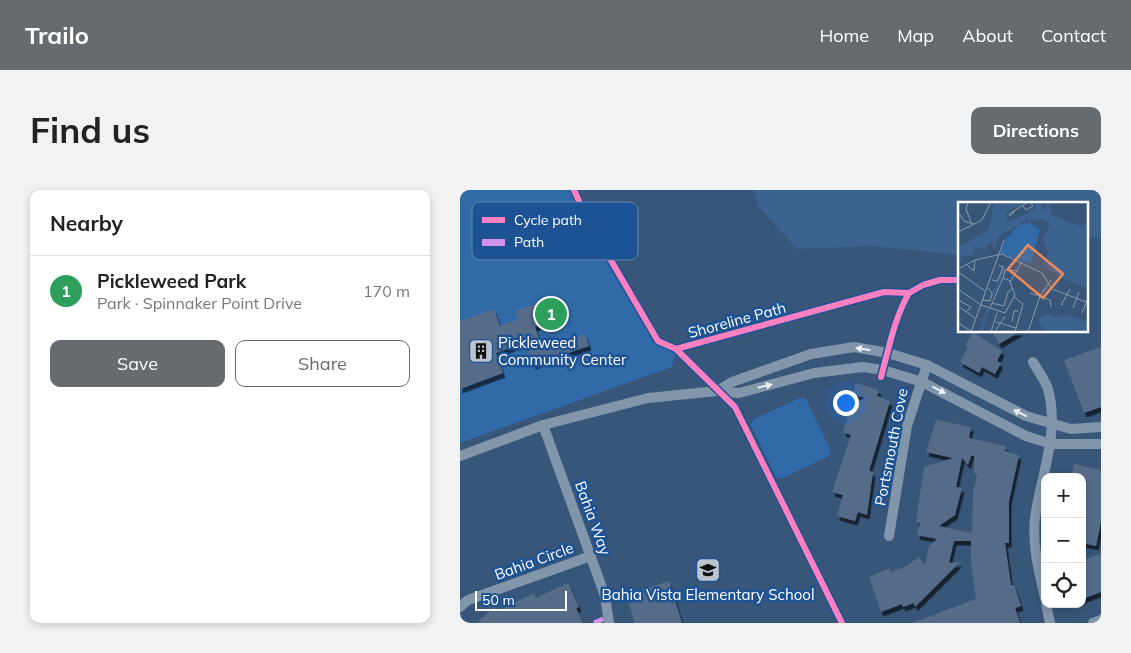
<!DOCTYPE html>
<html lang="en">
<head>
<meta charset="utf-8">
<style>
  body { margin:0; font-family:Mulish,sans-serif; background:#f2f2f2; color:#222 }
  .controls { position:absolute; right:15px; bottom:15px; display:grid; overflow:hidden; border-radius:10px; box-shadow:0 2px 8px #0003 }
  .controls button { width:45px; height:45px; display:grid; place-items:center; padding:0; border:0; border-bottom:1px solid #e0e0e0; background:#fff; color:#222; font:25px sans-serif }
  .scale { position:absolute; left:15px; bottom:12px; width:92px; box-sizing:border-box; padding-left:5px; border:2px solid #fff; border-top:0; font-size:14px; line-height:18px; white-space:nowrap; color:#fff; -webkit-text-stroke:4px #1d5394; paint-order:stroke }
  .you { position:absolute; left:385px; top:212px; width:18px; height:18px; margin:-12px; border:4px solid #fff; border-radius:50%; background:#1a73e8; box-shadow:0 0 0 8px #1a73e833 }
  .badge { display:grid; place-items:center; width:32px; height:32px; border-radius:50%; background:#666b70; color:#fff; font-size:16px; font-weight:700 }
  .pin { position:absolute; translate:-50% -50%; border:2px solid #fff; box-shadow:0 1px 5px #0006 }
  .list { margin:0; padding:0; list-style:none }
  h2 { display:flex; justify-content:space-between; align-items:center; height:65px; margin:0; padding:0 20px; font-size:21px }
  h2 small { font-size:16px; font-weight:400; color:#767676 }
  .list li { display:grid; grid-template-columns:32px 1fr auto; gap:15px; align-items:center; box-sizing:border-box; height:70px; padding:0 20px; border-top:1px solid #e0e0e0 }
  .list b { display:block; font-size:19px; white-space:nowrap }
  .list p { margin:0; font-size:16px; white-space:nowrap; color:#767676 }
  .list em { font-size:16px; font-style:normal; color:#767676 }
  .actions { display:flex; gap:10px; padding:15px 20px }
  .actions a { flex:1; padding:11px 0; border:1px solid #666b70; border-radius:10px; text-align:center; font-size:18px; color:#666b70 }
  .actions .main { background:#666b70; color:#fff }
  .icon { flex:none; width:28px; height:28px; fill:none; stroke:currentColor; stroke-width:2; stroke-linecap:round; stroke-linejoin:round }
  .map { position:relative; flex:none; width:641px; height:433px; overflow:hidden; border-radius:10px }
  header { display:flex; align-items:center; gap:30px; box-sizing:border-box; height:70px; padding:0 25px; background:#666b70; color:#fff }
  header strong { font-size:24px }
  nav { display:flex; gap:28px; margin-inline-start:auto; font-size:18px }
  .intro { display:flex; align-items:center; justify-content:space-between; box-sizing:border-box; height:120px; padding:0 30px }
  h1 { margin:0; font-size:35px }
  .button { padding:12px 22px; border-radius:10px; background:#666b70; color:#fff; font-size:18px; font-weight:700 }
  main { display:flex; gap:30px; padding:0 30px }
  aside { flex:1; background:#fff; border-radius:10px; box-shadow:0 2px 8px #0003 }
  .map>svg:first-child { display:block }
  .green { fill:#316aa9 }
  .water { fill:#3c628f }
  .building { fill:#546c88; fill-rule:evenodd; filter:url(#shadow) }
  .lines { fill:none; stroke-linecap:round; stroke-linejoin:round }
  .minor { stroke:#8195ab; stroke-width:10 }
  .quiet { stroke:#d193ec; stroke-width:5; stroke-dasharray:10 5; stroke-linecap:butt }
  .cycleway-casing { stroke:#1d5394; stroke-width:9 }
  .cycleway { stroke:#ff80c0; stroke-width:6 }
  .oneway { fill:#eceff2 }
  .labels { text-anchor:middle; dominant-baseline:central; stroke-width:5; stroke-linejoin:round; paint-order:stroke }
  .street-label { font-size:15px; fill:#fff; stroke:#1d5394 }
  .poi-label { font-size:15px; fill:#fff; stroke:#1d5394; text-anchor:start }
  .inset-river { fill:none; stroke:#3c628f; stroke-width:2.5 }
  .inset-road { fill:none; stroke:#889aaf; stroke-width:1 }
  .view { fill:#ef8b55; fill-opacity:0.15; stroke:#ef8b55; stroke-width:2.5 }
  .inset-edge { fill:none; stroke:#fff; stroke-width:2.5 }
  .key { fill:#1d5394; stroke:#6187b4; stroke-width:1 }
  .key-label { font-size:14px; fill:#fff }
</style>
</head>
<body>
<header>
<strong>Trailo</strong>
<nav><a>Home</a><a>Map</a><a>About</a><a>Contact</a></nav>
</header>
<div class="intro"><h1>Find us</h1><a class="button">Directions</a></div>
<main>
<aside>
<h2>Nearby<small></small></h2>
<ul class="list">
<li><span class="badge" style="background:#2e9e5b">1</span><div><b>Pickleweed Park</b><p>Park · Spinnaker Point Drive</p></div><em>170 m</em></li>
</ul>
<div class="actions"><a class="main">Save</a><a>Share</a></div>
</aside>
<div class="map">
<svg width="641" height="433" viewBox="0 0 641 433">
  <defs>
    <filter id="shadow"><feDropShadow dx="2.5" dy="4.5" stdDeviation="0" flood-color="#0009"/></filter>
  </defs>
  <rect width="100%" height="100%" fill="#385679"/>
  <g class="green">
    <path d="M0,0H114L128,31L198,151L216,159L212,177L0,253Z"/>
    <path d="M340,208L346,209L371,261L369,266L321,289L316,287L291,235L294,229Z"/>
  </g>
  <path class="water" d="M294,0H641V48L627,47V14H500V65L412,56L337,59L298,16Z"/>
  <g class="building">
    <path d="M80,113L85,126L80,128L82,134L75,137L82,157L125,144L129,156L73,175L66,152L36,163L43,183L0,199V131L34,119L40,136L58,129L55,121Z"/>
    <path d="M532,141H561L539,154Z"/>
    <path d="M513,142L542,161L537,171L541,173L535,184L522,177L519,183L500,172L508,157L505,155Z"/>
    <path d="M641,157V217L624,223L604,170Z"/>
    <path d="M396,193L419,200L417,206L430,211L409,281L413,282L407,325L398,322L395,331L377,326L383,305L372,302L391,245L383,242L387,229L383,226L386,218L405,208L392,204Z"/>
    <path d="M476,230L511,237L509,248L546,256L545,261L559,265L549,311V353H545L551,395H554L561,416L555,418L560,433H452L516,409L511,372V351H494L489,373L500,372L455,417L454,413L443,417L442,414L421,422L409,387L430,378L431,382L447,376L458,367L465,375L469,356L477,349L457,345L460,333L456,332L464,277L493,268L466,262ZM511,266H514V282L517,286L513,301L512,343L479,336L495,325L502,298L496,297L502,268L508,275Z"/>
    <path d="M614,274L641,280V332L636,356L622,353V287H611Z"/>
    <path d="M641,364V402L622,409V370Z"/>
    <path d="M209,391L222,433H175L166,405Z"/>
    <path d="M108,393L119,417L116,418L123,433H17L34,417L37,421L74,403L76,408Z"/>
  </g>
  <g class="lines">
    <g class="minor">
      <path d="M573,172C578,181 585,190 588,199C600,243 581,285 575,328C572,355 579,382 585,408"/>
      <path d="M257,201L272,192L351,164L394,157L428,163L467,175L566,226L611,239L641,237"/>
      <path d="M83,235L145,406L149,433"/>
      <path d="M0,266L83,235L188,208L257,201L279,203L354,183L403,177L423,180L462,192L566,246L591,254H641"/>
      <path d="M429,346L447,236L467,175"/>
      <path d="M586,414L590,433"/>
      <path d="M0,417L8,410L131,366"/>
      <path d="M633,433L641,430"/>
    </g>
    <path class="quiet" d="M134,433L148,427"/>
    <defs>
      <g id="cycleway">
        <path d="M114,0L128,31L198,151L216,159L424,102L449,103L463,95L480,90H500"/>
        <path d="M216,159L275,217L382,433"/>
        <path d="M421,187C429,158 434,129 449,103"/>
      </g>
    </defs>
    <use href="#cycleway" class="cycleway-casing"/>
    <use href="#cycleway" class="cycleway"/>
  </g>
  <defs><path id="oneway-solid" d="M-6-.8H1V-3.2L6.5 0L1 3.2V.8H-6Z" transform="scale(1.25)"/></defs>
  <g class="oneway">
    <use href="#oneway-solid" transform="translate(403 159) rotate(-171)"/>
    <use href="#oneway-solid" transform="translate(305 196) rotate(-13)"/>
    <use href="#oneway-solid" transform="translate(479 200) rotate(27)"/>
    <use href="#oneway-solid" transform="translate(560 223) rotate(-154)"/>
  </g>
  <defs>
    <symbol id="building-square" viewBox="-11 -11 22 22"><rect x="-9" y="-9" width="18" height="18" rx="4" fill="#b9c4d0" stroke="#1d5394"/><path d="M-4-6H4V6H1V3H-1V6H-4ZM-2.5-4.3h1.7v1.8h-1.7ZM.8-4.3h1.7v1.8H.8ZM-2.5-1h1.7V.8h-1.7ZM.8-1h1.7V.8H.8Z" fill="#111"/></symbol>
    <symbol id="school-square" viewBox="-11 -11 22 22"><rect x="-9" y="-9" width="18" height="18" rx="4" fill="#b9c4d0" stroke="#1d5394"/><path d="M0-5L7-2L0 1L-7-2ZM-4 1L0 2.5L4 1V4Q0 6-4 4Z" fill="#111"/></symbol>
  </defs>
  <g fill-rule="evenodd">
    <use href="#building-square" x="7" y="147" width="28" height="28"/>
    <use href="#school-square" x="234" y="366" width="28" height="28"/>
  </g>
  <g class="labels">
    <g class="street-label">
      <text transform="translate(277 130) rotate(-15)">Shoreline Path</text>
      <text transform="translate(431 257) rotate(-79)">Portsmouth Cove</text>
      <text transform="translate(133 328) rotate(70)">Bahia Way</text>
      <text transform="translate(74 371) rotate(-20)">Bahia Circle</text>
    </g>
    <g class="poi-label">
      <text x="38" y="152">Pickleweed<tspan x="38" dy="17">Community Center</tspan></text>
      <text x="248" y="404" text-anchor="middle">Bahia Vista Elementary School</text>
    </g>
  </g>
  <g transform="translate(498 12)">
    <rect width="130" height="130" fill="#385679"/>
    <path d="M71,20L82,28L73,62L42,51L48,37L60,24Z" fill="#316aa9"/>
    <path d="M36,0H67L48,10L49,21L77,7L76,0H82L88,10V0H92L93,13L122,24L130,21V86L105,77L85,62L91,51L85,37L92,22L83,17L69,18L41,34L36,48L35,39L28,43L29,50L23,45L16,49V53L3,54L4,59L1,60L0,46L31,27ZM91,112L99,115L112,113L129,120V127L128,130H121L120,126L116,130H89L80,120L84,113Z" fill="#3c628f"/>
    <path class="inset-river" d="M34,95L46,66L44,63M23,130L30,107"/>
    <path class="inset-road" d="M10,0L8,7L13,20M65,4L68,8L75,4L72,0M57,9L52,14L51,12L70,0M0,10L6,19L16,22M0,30L24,18L33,0M9,63L16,69L17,58M0,67L17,58L44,52L84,71L94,87L128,100M0,70L27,89M34,78L39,79L43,71L45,65L40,63M53,79L45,76L47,68L60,69M0,87L23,103L47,111L57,93L52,80L64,60M72,91L92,98L93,105M56,95L65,102L57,130M0,98L13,105L8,110M25,98L32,99L34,91L30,86M34,101L46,104L50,90L55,86M105,102L103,103L112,87M0,104L17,116M32,106L45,76M115,106L121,90M124,111L130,96M38,120L58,126M54,120L56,109H60M0,121L13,129M38,128L47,114M13,130L46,38M33,130L39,111M70,130L82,94L93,78"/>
    <path class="view" d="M70,43L105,72L85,96L50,67Z"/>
    <rect width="130" height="130" class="inset-edge"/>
  </g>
  <rect x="12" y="12" width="166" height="58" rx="8" class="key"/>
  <rect x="22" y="27" width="23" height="6" fill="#ff80c0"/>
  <rect x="22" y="49" width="23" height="7" fill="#d193ec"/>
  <g class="key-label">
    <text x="54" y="35">Cycle path</text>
    <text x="54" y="57">Path</text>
  </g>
</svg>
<div class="controls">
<button>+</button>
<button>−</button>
<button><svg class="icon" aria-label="locate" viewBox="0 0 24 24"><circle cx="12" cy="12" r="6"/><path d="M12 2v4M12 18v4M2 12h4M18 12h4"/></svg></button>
</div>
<div class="scale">50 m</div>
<div class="you"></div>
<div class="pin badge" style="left:91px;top:124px;background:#2e9e5b">1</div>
</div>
</main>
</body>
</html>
